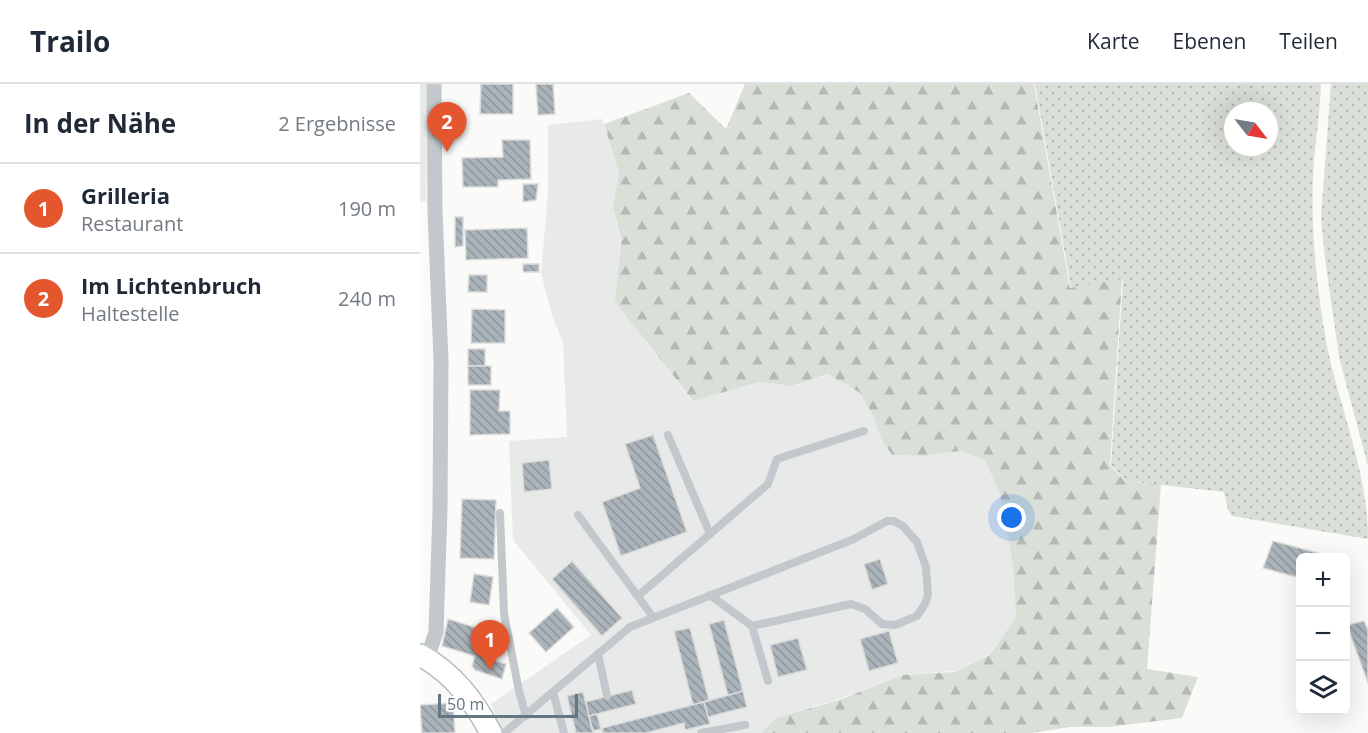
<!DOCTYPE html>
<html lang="de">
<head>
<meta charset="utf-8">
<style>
  body { margin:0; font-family:"Open Sans",sans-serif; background:#f6f6f7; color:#1f2937 }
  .controls { position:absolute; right:18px; bottom:18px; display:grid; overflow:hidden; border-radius:9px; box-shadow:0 6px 24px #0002 }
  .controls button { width:54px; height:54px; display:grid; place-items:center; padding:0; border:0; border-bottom:2px solid #e0e1e3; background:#fff; color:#1f2937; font:30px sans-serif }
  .compass { position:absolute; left:804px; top:18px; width:54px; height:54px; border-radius:50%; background:#fff; box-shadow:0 6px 24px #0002; rotate:121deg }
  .scale { position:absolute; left:18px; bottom:15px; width:140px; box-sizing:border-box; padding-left:6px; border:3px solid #657683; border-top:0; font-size:16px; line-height:21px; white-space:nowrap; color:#657683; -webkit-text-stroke:4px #fff; paint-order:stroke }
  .you { position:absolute; left:592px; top:434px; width:21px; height:21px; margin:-15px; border:4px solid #fff; border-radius:50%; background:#1a73e8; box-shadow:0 0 0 9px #1a73e833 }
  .badge { display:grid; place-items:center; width:39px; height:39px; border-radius:50%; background:#e4572e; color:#fff; font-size:20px; font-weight:700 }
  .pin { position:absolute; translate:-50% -50px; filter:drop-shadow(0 2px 3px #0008) }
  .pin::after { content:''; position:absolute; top:32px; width:21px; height:18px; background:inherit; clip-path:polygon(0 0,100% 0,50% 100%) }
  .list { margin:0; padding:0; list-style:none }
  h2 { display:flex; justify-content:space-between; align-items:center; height:78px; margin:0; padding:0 24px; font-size:26px }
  h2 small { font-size:20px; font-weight:400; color:#747a83 }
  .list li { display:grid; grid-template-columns:39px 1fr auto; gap:18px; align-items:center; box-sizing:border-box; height:90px; padding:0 24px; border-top:2px solid #e0e1e3 }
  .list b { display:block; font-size:22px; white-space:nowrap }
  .list p { margin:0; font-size:20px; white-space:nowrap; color:#747a83 }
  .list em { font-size:20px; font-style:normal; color:#747a83 }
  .icon { flex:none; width:33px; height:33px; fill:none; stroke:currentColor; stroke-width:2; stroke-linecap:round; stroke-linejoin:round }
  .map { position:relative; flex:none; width:948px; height:649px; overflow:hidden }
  header { display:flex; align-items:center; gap:36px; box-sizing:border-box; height:84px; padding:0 30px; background:#fff; border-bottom:2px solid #e0e1e3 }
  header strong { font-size:28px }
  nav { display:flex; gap:33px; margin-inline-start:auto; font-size:21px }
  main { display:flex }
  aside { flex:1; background:#fff }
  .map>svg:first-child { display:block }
  .built { fill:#e8e9e9 }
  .grass { fill:url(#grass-dots); fill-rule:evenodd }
  .forest { fill:url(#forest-firs) }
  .building { fill:url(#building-back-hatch); stroke:#dcdcda; stroke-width:1.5 }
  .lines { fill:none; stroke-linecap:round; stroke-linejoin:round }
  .secondary-casing { stroke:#b3babf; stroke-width:24 }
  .service { stroke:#c3c8cc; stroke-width:8 }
  .minor { stroke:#c3c8cc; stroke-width:15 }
  .secondary { stroke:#fff; stroke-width:21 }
</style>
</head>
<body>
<header>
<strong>Trailo</strong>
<nav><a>Karte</a><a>Ebenen</a><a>Teilen</a></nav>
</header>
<main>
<aside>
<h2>In der Nähe<small>2 Ergebnisse</small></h2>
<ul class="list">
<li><span class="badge">1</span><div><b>Grilleria</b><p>Restaurant</p></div><em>190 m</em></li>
<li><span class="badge">2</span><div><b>Im Lichtenbruch</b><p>Haltestelle</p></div><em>240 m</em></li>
</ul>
</aside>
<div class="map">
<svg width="948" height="649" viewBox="0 0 948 649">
  <defs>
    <pattern id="grass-dots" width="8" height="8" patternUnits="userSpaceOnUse" patternTransform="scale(1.5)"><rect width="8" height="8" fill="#dadfd7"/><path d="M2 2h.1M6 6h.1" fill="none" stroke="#b4b9b4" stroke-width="1.8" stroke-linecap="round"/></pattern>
    <pattern id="forest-firs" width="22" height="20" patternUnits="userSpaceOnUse" patternTransform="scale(1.5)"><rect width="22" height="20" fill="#dadfd7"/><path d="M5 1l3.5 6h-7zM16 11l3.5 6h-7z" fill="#b4b9b4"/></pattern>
    <pattern id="building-back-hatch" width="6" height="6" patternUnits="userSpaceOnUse" patternTransform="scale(1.5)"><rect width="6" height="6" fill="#aab3b9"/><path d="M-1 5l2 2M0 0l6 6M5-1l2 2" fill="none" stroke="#8e969c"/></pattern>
  </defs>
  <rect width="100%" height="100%" fill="#fafaf8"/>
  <g class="built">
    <path d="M0,0H7L6,117L0,118Z"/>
    <path d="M182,35L199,90L193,123L200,155L196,219L272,317L339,298L373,302L409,290L438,307L453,331L460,353L472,371L503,372L540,367L565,376L580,411L593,479L596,535L568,571L535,587L482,591L419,615L356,634L341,649H83L71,620L171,551L93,456L89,357L147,353L143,258L132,232L121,189L128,109V41Z"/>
  </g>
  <g class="grass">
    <path d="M615,0H901C900,32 894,64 893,95C891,145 896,196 904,245C915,316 948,382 948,455L812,432L808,426L804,408L706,397L691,381L703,196L651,204ZM813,27H849V63H813Z"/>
    <path d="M911,0H948V382L919,273L905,174L901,134Z"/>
  </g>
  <path class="forest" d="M325,0H614L650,204L702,195L690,381L705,397L741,401L727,585L778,593L762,634L688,643H650L612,649H341L356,634L419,616L482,591L534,588L569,571L596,534L593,480L580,411L565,376L540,367L503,372L472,371L460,353L453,331L439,308L408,290L372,302L339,298L273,317L195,218L201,155L193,123L199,90L184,40L269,9L306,45Z"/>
  <g class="building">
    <path d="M61,0H93V30H60Z"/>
    <path d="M116,0H133L135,30L118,31Z"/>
    <path d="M82,56H110L111,95L78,96V103H43L42,74L83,73Z"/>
    <path d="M103,100H118L116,116L103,118Z"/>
    <path d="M35,133H43V162L35,163Z"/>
    <path d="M107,144L108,174L46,176L45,146Z"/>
    <rect x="103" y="180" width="16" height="8"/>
    <path d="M49,191H67V208H48Z"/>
    <path d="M52,225L85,226V259H51Z"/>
    <rect x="48" y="265" width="17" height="17"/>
    <rect x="48" y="282" width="23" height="19"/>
    <path d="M50,306H80L79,327H90V350L50,351Z"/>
    <path d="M233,351L267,448L201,472L182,418L220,404L205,360Z"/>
    <path d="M129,376L132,405L104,408L102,379Z"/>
    <path d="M42,415L76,416L74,475L40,474Z"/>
    <path d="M853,457L906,471V474H880V494L843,484Z"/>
    <path d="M460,475L468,500L452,506L444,480Z"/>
    <path d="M152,477L202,534L182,552L132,495Z"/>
    <path d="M54,490L73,493L69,521L50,518Z"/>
    <path d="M137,524L154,543L126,568L109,549Z"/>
    <path d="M28,535L77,550L70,575L86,580L82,595L55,586L52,582L55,572L22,562Z"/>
    <path d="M304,536L323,607L308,612L289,540Z"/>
    <path d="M944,537L948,546V599L927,541Z"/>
    <path d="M270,544L289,616L273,621L254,547Z"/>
    <path d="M469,547L478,579L449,587L440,555Z"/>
    <path d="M378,554L387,586L358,593L350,561Z"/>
    <path d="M212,606L216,620L169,632L165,618Z"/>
    <path d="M323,607L327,623L288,633L284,618Z"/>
    <path d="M163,608L169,632L173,649H156L147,612Z"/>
    <path d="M284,618L290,640L265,646L264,639L226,649H183L182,644Z"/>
    <path d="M33,619L35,649H2L0,621Z"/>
    <path d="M177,630L181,645L173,647L169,632Z"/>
  </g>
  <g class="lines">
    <defs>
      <path id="secondary" d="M0,571C33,589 54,617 71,649"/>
    </defs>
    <use href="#secondary" class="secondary-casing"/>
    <g class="service">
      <path d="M248,351L290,450"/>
      <path d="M80,429L84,530L99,607L106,632"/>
      <path d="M158,431L233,533"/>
      <path d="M218,512L348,400L357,375L444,347"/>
      <path d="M332,542L348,597"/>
      <path d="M178,570L187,612"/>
      <path d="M133,608L144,649"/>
      <path d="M84,649L210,543L434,455L467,437H474L483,442L497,458L506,483L508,511L505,520L497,532L475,541L462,540L445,525L431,520L332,542L290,511"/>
      <path d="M281,649L325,641"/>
    </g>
    <path class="minor" d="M7,575L16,548L20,426L21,277L15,127L14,0"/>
    <use href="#secondary" class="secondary"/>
  </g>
</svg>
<div class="controls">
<button>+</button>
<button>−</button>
<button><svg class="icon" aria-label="layers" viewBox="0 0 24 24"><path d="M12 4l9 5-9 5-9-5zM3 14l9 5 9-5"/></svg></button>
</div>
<svg class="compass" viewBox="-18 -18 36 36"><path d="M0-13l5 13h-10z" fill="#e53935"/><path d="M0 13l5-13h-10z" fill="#747a83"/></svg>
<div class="scale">50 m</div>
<div class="you"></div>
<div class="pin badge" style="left:70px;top:586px">1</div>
<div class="pin badge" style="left:27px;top:68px">2</div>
</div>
</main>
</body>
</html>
